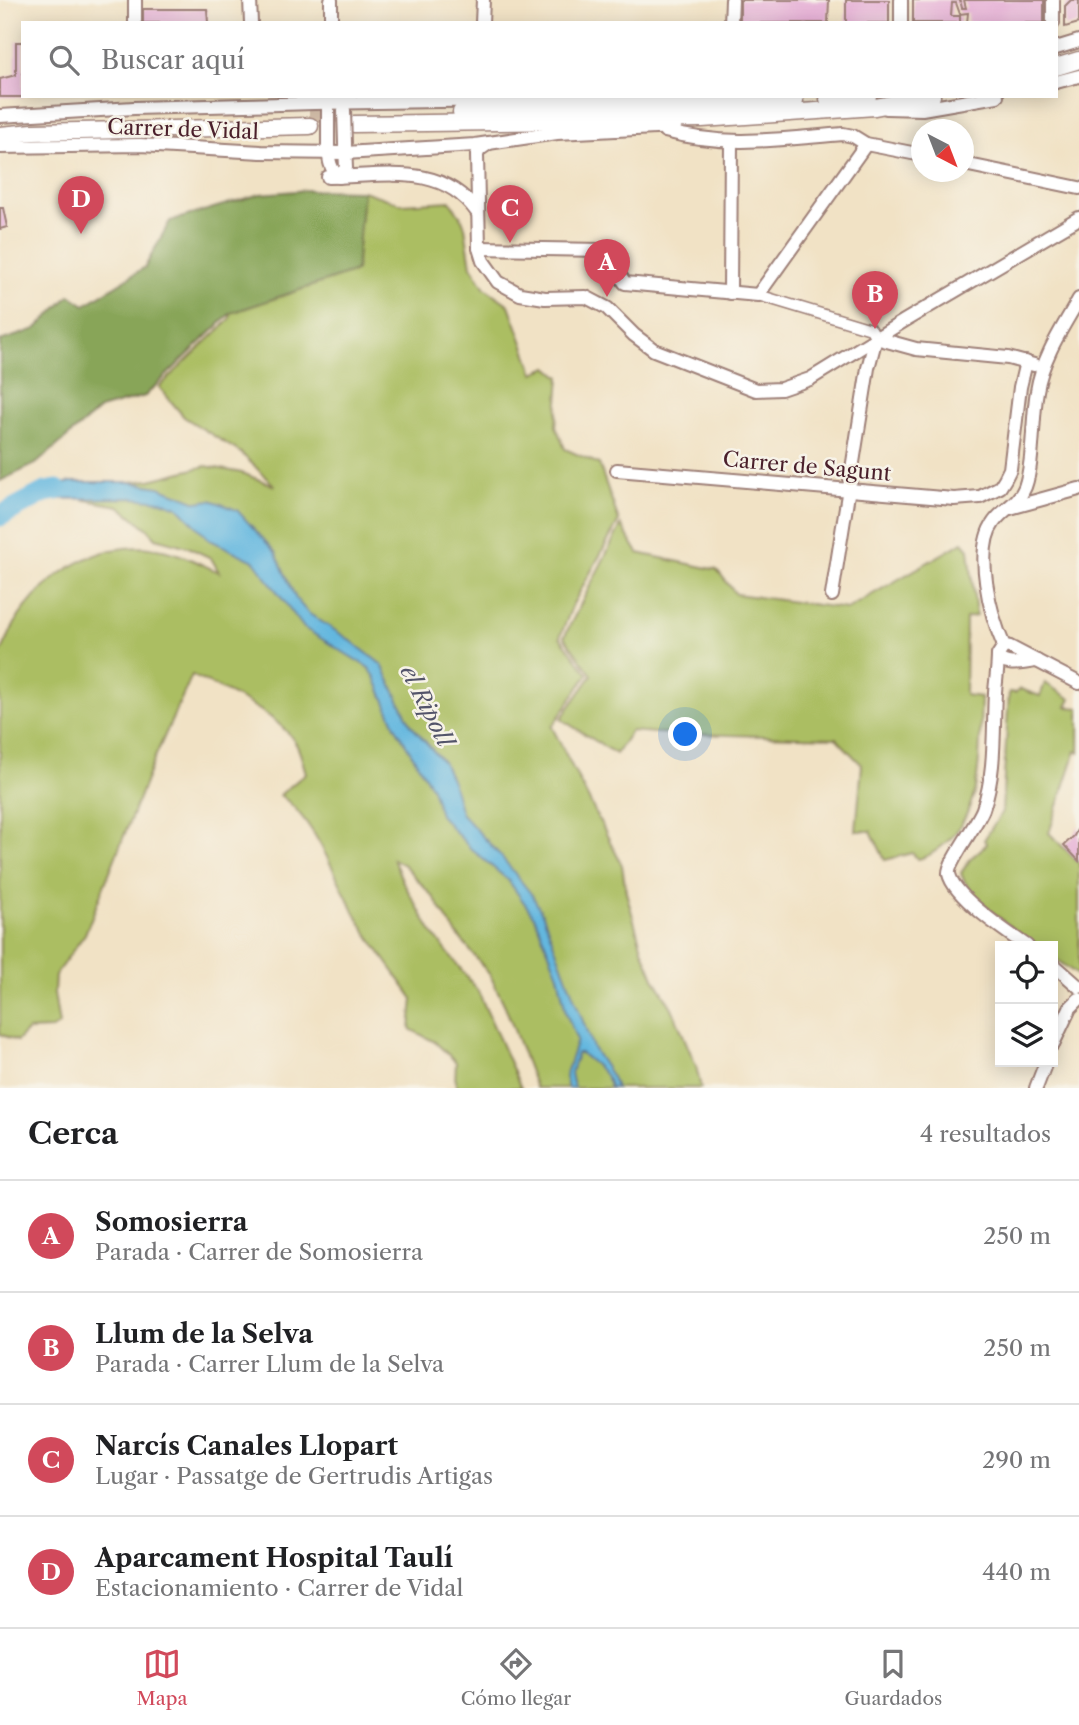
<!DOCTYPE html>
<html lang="es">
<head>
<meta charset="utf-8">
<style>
  body { margin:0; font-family:"Libre Caslon Text",serif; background:#f6f6f6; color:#202124 }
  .controls { position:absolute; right:21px; bottom:21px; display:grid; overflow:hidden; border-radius:0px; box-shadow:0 4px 18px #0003 }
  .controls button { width:63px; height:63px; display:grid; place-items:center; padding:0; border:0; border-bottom:2px solid #e0e0e0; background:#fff; color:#202124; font:35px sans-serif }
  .compass { position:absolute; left:911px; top:119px; width:63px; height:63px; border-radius:50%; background:#fff; box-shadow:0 4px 18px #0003; rotate:138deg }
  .you { position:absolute; left:686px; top:735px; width:24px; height:24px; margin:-18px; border:5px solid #fff; border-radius:50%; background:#1a73e8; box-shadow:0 0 0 10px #1a73e833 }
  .badge { display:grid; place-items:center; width:46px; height:46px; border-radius:50%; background:#d1495b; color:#fff; font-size:23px; font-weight:700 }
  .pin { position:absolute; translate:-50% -58px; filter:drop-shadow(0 2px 4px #0008) }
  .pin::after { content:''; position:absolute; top:37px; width:24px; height:21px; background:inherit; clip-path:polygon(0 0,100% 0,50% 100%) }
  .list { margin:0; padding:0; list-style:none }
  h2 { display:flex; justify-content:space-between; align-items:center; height:91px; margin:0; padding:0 28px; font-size:30px }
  h2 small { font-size:23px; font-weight:400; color:#757577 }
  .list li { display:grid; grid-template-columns:46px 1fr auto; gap:21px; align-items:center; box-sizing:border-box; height:112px; padding:0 28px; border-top:2px solid #e0e0e0 }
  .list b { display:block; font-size:26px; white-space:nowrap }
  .list p { margin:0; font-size:23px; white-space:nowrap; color:#757577 }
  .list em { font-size:23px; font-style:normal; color:#757577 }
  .icon { flex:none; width:38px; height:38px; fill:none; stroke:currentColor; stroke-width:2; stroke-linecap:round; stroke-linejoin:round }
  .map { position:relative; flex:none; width:1079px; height:1088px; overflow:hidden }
  .search { position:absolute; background:#fff; box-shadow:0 4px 18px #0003; left:21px; right:21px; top:21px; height:77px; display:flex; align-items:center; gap:18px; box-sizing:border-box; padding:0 24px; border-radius:0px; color:#757577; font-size:26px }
  .sheet { height:539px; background:#fff }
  nav { display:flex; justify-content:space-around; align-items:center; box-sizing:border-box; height:98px; border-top:2px solid #e0e0e0; background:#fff; font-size:19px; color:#757577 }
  nav a { display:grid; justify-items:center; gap:4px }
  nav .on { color:#d1495b }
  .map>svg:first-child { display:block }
  .green { fill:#abbe62; stroke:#7a6e46; stroke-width:2 }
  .forest { fill:#88a558; stroke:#696242; stroke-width:2 }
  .water { fill:#63b7df; stroke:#566b85; stroke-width:2 }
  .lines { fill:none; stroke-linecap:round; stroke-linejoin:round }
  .river { stroke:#63b7df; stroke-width:21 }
  .building { fill:#e5add5 }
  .tertiary-tunnel { stroke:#d0bba6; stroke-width:16; stroke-dasharray:16 8; stroke-linecap:butt }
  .pedestrian-casing { stroke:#9e8078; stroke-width:13 }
  .minor-casing { stroke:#9e8078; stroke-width:16 }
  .tertiary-casing { stroke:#9e8078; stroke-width:19 }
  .pedestrian { stroke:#fff; stroke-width:10 }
  .minor { stroke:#fff; stroke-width:12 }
  .tertiary { stroke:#fff; stroke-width:16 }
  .minor-bridge-casing { stroke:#9e8078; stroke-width:16; stroke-linecap:butt }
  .minor-bridge { stroke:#fff; stroke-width:12 }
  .labels { text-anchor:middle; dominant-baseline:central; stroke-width:5; stroke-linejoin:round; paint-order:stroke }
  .street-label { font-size:21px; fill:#4a1f2b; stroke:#f7f3e8 }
  .water-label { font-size:23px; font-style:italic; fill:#53546a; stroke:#f7f3e8 }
</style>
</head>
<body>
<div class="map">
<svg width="1079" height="1088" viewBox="0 0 1079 1088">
  <rect width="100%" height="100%" fill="#f7f3e8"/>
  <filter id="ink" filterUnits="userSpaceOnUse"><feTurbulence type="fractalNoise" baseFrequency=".0143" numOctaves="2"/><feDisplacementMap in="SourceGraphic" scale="14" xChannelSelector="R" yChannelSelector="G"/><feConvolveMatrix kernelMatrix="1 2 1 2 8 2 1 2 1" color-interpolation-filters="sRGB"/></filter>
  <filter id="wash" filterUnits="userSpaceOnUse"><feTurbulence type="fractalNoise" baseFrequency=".00686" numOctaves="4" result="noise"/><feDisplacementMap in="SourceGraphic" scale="28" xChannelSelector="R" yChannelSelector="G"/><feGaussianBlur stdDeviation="1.57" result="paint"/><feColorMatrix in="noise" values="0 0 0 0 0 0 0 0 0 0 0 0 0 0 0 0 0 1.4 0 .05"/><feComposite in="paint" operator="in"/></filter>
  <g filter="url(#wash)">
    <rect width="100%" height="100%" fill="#f1e2c5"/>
    <g class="green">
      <path d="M363,191L402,204L450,201L461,217L465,227L471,266L485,288L509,305L534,373L548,367L560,377L556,426L565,449L599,464L619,521L573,604L560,637L588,674L552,727L622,865L626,892L642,949L654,978L672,1008L696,1066L701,1088H536L505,1006L490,975L456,933L434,898L404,865L393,859L403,882L431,931L478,991L521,1088H458L455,1082L456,1062L435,1042L410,1029L413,999C395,973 376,949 360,922C337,883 317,821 280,795L306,773C303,764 301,754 297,746C280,713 224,691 192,675L156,755L85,934L55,975L54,993L59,1025L52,1029L28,1030L17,1041L0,1034V654C7,641 12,627 20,615C56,565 112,534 174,553C189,557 204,566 219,572L211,558L188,547L156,538L148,529L119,506L86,500L129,482L150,480L206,466L242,473L275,486L241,453L184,417L159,387L230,319L231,313L356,271Z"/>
      <path d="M621,525L638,553L717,570L736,594L847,609L963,542L969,549L976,616L966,618L965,695L981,697C979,744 985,802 950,839C940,848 931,856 918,859L912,853L885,860L871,831H856L862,765L836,738L655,733L631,731L616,754L561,719L592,675L564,637Z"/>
      <path d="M1045,683L1071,699L1067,707L1079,708V753L1076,751L1049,833L1079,863V976L1053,957V946C1047,946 1041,947 1037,945C1017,934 966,894 961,873L971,858L987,844L984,840L1002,812L1009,692L1015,693L1020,689L1040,696Z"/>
    </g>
    <path class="forest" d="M308,190L363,191L356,271L231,313L145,396L100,409L36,464L0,481V341L36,329L70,295L85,305L145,267L170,221L260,194Z"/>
    <path class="water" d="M70,482H129L159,487L197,502L211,500L237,510L276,553L296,599L308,613L350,640L382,665L411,725L443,762L452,781L461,813L500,855L532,895L543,915L593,1048L612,1077L616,1088H610C608,1071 592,1064 581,1053H577L571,1073L574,1088H568L565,1077L577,1040L566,1013L558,975L535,918L508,880L471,849L440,815L432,788L395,726L375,677L369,668L304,628L254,561L210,540L178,507L161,501L133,498L42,499L28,502L47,489Z"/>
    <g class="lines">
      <path class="river" d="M0,516L45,492L57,490"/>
    </g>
    <g id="blocks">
      <g class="building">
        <path d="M740,0H829L828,23H740Z"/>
        <rect x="846" y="0" width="43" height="23"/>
        <path d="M913,0H960L962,8H966L964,0H1044V23H967L968,13L960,14L956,3H952L951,16H960V23H913Z"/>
        <path d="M1071,0H1079V23L1065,27V6Z"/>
        <path d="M143,9H207L208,23H143Z"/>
        <path d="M16,42H23V97H0V79L16,75Z"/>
        <path d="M0,208H3L7,227L0,229Z"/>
        <path d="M1079,826V861L1064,845L1074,836Z"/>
      </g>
    </g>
  </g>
  <g filter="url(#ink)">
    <use href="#blocks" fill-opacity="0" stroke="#9e8078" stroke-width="2"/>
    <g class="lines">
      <path class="tertiary-tunnel" d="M309,115H353"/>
      <defs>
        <path id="pedestrian" d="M758,295L871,329L876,338"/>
        <g id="minor">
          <path d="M250,0L251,23"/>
          <path d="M901,0V23"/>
          <path d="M1053,0V23"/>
          <path d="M135,23V0"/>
          <path d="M331,23V0"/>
          <path d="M482,23L483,0"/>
          <path d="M731,23L732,0"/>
          <path d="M1056,48L1079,41"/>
          <path d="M1056,82L1079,76"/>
          <path d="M886,108L922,109L997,96"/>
          <path d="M0,116L134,108L314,103L693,97"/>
          <path d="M665,131C727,148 780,139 843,134L853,136L866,144L922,155"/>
          <path d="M489,143L479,150L477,155L479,248L483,261L498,282L520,294L545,298L586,297L607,308L634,335L654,350L756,390L781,389L810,379L904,321L1079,218"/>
          <path d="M328,146C329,159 329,168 339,177L346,168L345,146"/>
          <path d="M0,147L140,145L261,152L345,153L475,145L557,133L675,127"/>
          <path d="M964,164L1079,188"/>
          <path d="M328,177C381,177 441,161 477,212"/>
          <path d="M479,248L602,250L611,252L618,259L619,274L625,283L758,295L866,144"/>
          <path d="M730,293L731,142"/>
          <path d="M876,338L916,349L1008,358L1034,365"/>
          <path d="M617,470L954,499L980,497L1000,487L1005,479L1010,469L1020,387L1026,362"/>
          <path d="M1010,508L1079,489"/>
          <path d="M832,595L868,368L876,338"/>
          <path d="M1004,646C991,617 973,550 994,522C1003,509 1019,503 1025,487C1034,462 1032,418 1037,391C1042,358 1063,327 1079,299"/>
          <path d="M1004,646L998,655C998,667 996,680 995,692C993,730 996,772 983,809C977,825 947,863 949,874C954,897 1008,933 1027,946"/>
          <path d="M1004,646L1010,647L1079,683"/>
          <path d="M998,657C1005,668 1025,662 1037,661"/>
          <path d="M1053,964L1079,987"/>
          <path d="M1053,1044L1070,1008L1079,999"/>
          <path d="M1036,1088L1046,1062"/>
        </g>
        <g id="tertiary">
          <path d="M1056,67L1079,60"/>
          <path d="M828,99L868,96"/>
          <path d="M461,112L795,101"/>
          <path d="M354,124L702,119L875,107L932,96"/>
          <path d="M0,135L33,132L310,126"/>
        </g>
      </defs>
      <use href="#pedestrian" class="pedestrian-casing"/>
      <use href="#minor" class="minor-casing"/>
      <use href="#tertiary" class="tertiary-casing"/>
      <use href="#pedestrian" class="pedestrian"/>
      <use href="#minor" class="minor"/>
      <use href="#tertiary" class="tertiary"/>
      <defs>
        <g id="minor-bridge">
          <path d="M328,109V145"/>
          <path d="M344,110L345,144"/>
        </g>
      </defs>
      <use href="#minor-bridge" class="minor-bridge-casing"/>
      <use href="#minor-bridge" class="minor-bridge"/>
    </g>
  </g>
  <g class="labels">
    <g class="street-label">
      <text transform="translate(183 129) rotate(2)">Carrer de Vidal</text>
      <text transform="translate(807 466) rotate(5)">Carrer de Sagunt</text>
    </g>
    <g class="water-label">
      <text transform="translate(427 706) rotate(63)">el Ripoll</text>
    </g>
  </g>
</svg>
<div class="controls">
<button><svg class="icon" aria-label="locate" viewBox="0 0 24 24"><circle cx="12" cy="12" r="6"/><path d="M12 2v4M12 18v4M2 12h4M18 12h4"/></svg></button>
<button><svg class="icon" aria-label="layers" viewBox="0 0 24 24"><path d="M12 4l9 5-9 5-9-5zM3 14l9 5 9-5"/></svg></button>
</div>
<svg class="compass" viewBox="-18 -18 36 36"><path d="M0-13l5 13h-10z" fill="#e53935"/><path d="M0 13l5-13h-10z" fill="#757577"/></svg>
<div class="you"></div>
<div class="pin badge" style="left:607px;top:297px">A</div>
<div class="pin badge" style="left:875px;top:329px">B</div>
<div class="pin badge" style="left:510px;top:243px">C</div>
<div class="pin badge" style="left:81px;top:234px">D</div>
<div class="search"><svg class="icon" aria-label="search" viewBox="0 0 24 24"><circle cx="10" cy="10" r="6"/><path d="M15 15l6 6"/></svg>Buscar aquí</div>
</div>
<section class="sheet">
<h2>Cerca<small>4 resultados</small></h2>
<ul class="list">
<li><span class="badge">A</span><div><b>Somosierra</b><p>Parada · Carrer de Somosierra</p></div><em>250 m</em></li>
<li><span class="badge">B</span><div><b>Llum de la Selva</b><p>Parada · Carrer Llum de la Selva</p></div><em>250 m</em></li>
<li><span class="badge">C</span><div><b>Narcís Canales Llopart</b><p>Lugar · Passatge de Gertrudis Artigas</p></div><em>290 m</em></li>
<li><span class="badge">D</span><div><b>Aparcament Hospital Taulí</b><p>Estacionamiento · Carrer de Vidal</p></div><em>440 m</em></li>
</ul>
</section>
<nav>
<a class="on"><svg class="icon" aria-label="map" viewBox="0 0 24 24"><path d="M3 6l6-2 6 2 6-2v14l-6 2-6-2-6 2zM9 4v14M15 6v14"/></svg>Mapa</a>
<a><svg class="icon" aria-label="directions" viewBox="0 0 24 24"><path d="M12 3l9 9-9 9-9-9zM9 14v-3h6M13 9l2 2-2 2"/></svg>Cómo llegar</a>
<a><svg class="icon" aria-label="saved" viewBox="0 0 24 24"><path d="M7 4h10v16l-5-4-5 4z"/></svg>Guardados</a>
</nav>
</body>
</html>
